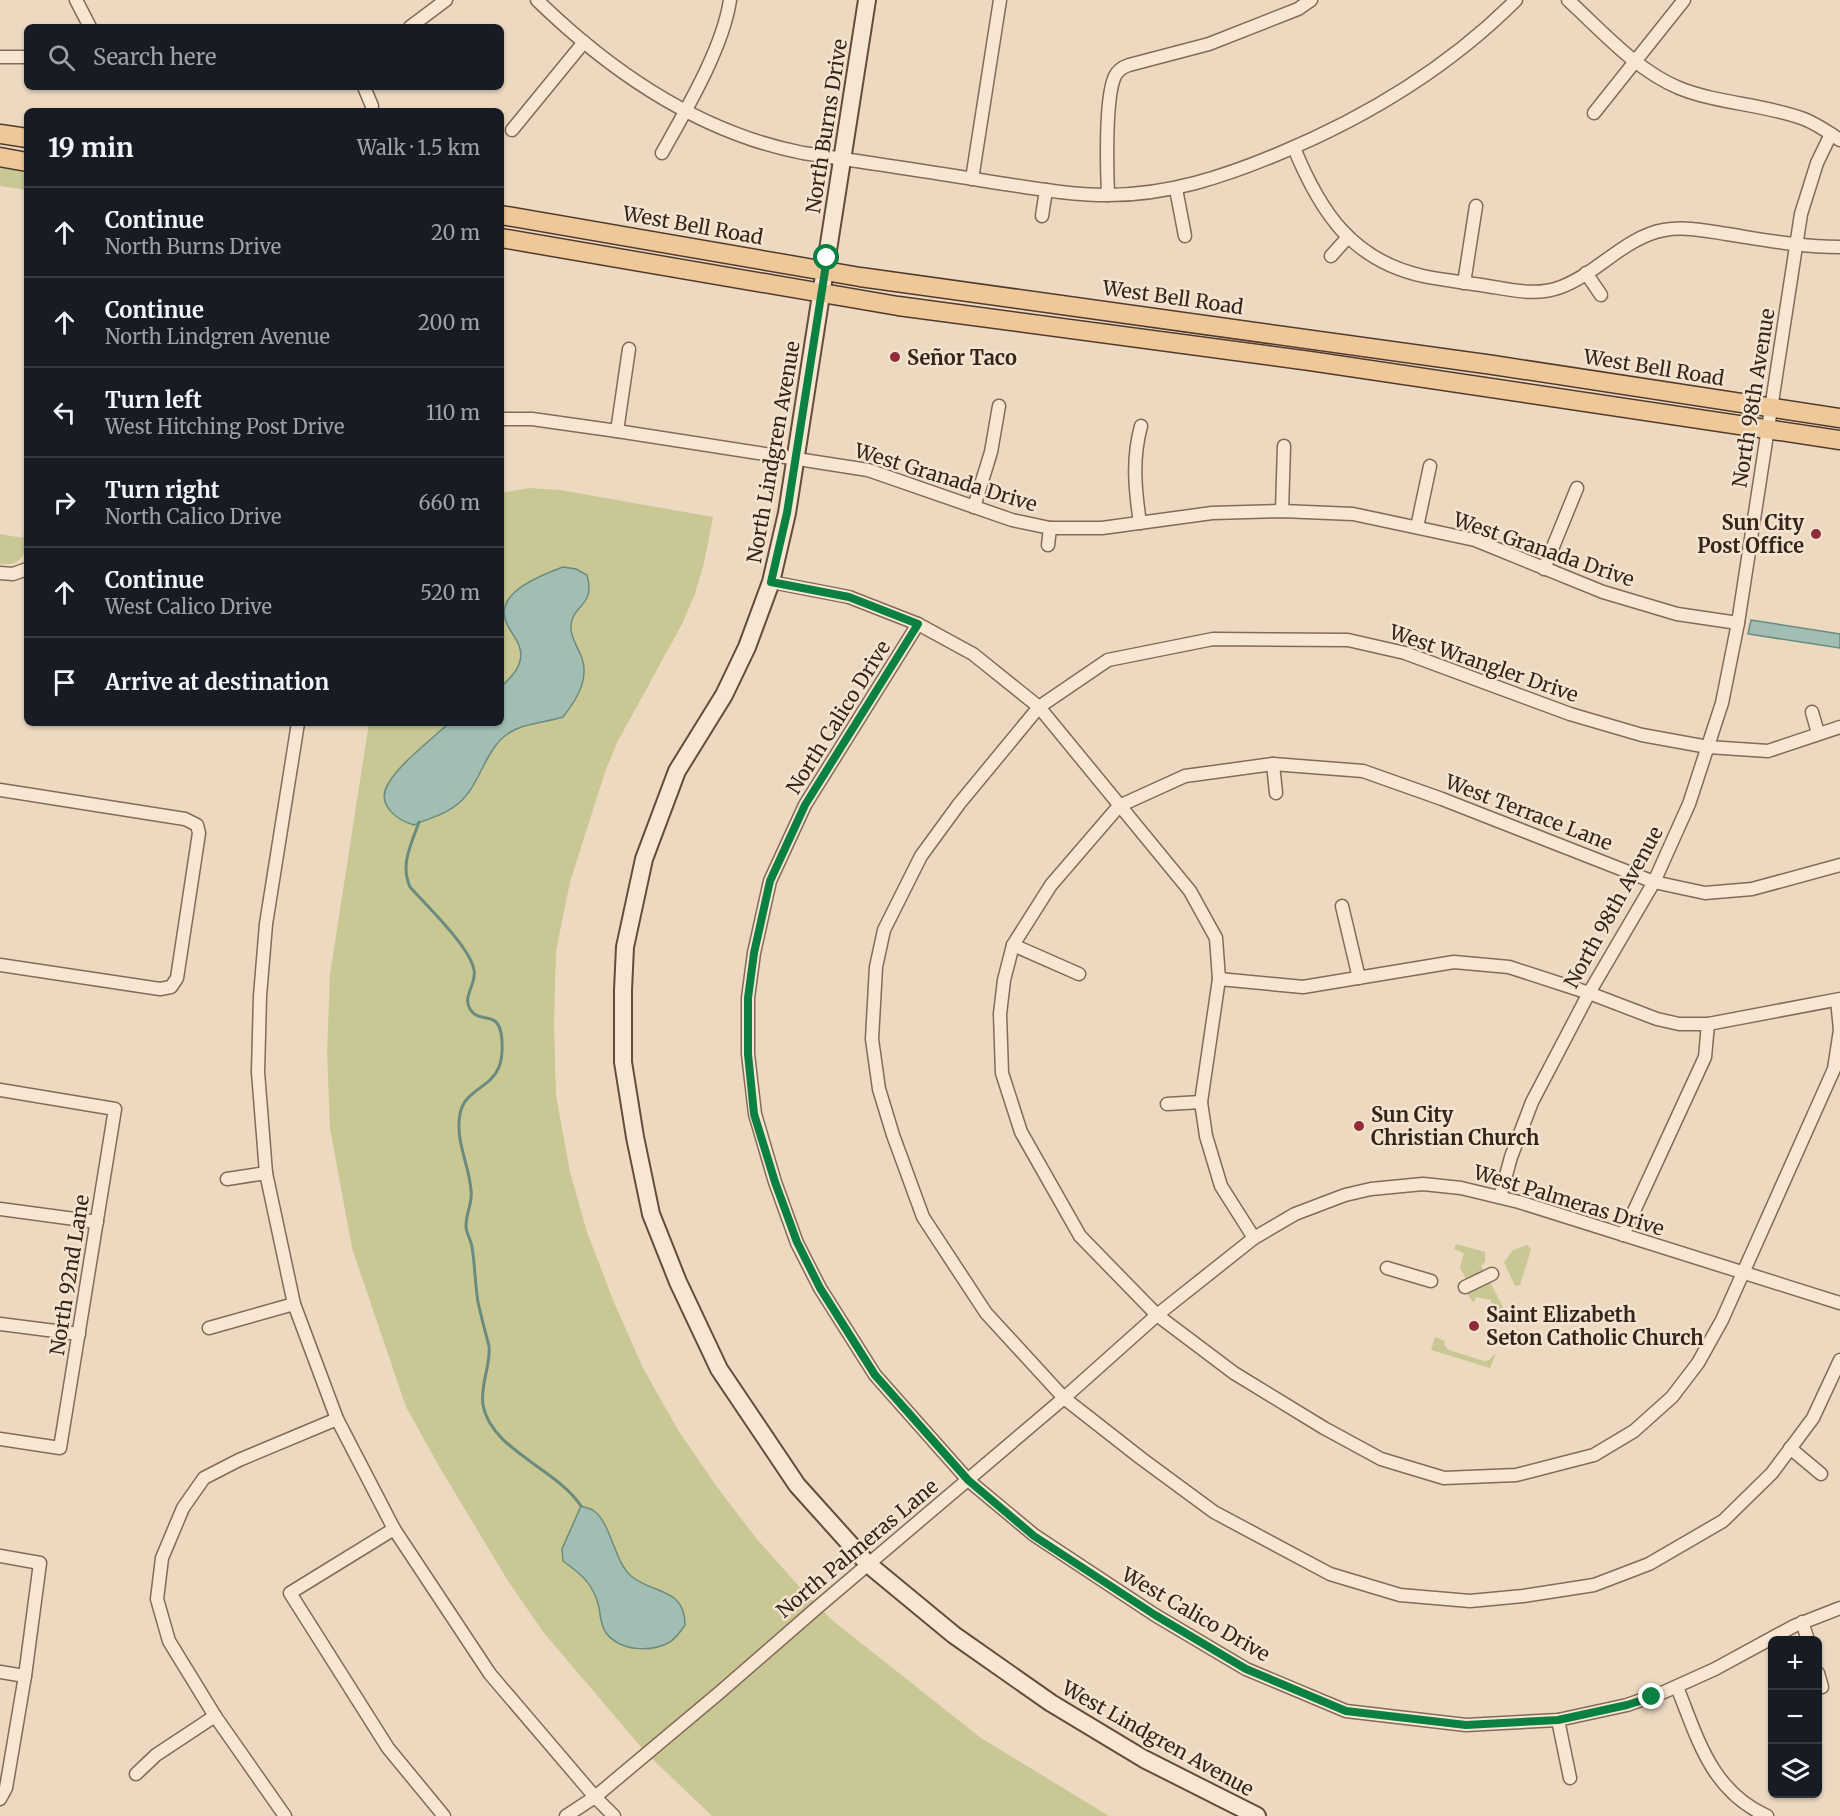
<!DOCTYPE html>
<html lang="en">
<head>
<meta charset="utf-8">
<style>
  body { margin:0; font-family:Merriweather,serif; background:#20242c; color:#f1f3f6 }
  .controls { position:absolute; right:18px; bottom:18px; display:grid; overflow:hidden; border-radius:9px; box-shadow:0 2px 4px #0004 }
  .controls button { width:54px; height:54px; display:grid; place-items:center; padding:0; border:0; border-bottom:2px solid #363941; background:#171b24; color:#f1f3f6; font:30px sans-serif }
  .stop { position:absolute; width:18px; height:18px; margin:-14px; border:4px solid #0b8043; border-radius:50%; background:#fff }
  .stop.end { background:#0b8043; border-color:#fff; box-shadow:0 2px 6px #0008 }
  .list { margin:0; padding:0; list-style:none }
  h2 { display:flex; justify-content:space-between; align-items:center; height:78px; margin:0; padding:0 24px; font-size:26px }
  h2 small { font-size:20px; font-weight:400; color:#9ea1a6 }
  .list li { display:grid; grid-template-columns:39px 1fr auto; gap:18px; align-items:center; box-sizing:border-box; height:90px; padding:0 24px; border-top:2px solid #363941 }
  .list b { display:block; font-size:22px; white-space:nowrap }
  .list p { margin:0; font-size:20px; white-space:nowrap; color:#9ea1a6 }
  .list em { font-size:20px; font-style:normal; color:#9ea1a6 }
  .icon { flex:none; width:33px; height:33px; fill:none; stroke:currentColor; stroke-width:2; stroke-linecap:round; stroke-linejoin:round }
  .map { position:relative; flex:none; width:1840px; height:1816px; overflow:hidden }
  .search { position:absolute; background:#171b24; box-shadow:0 2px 4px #0004; left:24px; top:24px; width:480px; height:66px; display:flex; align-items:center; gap:15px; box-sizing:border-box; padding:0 21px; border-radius:9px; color:#9ea1a6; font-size:22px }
  .panel { position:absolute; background:#171b24; box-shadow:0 2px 4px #0004; left:24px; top:108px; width:480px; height:618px; border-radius:9px }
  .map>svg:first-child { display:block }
  .green { fill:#c9c894 }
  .water { fill:#a2beb2; stroke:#6a8b7f; stroke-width:1.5 }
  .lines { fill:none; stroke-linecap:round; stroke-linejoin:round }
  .stream { stroke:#6a8b7f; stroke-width:3 }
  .street-casing { stroke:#846a59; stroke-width:15 }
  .secondary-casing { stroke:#654b3c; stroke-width:20 }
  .primary-casing { stroke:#51392d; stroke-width:21 }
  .street { stroke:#f7e7d2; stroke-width:12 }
  .secondary { stroke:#f7e7d2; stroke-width:16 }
  .primary { stroke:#eec898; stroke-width:18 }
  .route { stroke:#0b8043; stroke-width:8 }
  .poi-dot { fill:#902b39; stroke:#f4e4cf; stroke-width:2 }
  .labels { text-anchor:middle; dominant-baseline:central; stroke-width:5; stroke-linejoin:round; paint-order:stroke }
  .street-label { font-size:20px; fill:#34251c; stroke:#f4e4cf }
  .poi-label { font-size:20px; font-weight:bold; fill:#34251c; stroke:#f4e4cf; text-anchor:start }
</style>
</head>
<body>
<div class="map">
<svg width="1840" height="1816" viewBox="0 0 1840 1816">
  <rect width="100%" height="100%" fill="#ecd9c0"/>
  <g class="green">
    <path d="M0,165L27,174V190L0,186Z"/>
    <path d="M529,488L560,490L713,517L704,563L695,594L682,624L618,741L606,769L570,882L556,951L554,1024L556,1095L570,1172L587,1232L613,1300L643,1368L678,1430L717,1487L756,1538L803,1591L832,1620L981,1738L1109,1816H712L646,1753L544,1633L508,1581L440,1468L406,1407L352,1248L330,1128L327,1053L330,974L369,723H501V493Z"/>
    <path d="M27,513C27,534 33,568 0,564V534L23,538Z"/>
    <path d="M1456,1244L1485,1252V1262L1481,1266L1485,1273L1468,1282L1460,1268L1464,1253L1454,1249Z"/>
    <path d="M1527,1245L1531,1249L1530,1253L1520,1285L1515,1286L1504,1262L1513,1250Z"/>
    <path d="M1489,1280L1504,1309L1502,1313L1491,1309V1300L1476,1297L1474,1302L1472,1301L1466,1291Z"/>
    <path d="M1435,1337L1445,1341L1444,1345L1449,1350L1484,1361L1489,1360L1496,1353L1490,1368L1431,1350Z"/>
  </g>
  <g class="water">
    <path d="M563,567L576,569L587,575C596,607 572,604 571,626C570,635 576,645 580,653C591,677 578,698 563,717C544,723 522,723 506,735C484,752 480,785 459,803C447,814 429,818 414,825C396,820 376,804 388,784C400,763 431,740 449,723H501V687C508,680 518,671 520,661C524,645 512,636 506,622C494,593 541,575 563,567Z"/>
    <path d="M1751,620L1840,634V648L1748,634Z"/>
    <path d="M581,1506C585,1508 591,1508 594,1511C611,1523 614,1561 631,1576C652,1594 685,1587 685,1625C681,1631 676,1638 670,1642C650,1653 620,1651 606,1633C601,1626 600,1615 599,1607C593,1583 581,1574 563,1561L562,1549Z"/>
  </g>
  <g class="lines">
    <path class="stream" d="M419,822C411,845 400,864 410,887C427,906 470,947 474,970C477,984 462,996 470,1009C476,1019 484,1016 493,1020C505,1025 503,1057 499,1067C491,1088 464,1090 460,1114C455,1141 469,1164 471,1190C473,1202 466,1213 466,1226C466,1233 471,1240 472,1247C475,1265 475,1284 478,1302C481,1316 485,1331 489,1346C491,1366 480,1383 483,1405C491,1450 556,1468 581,1506"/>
    <defs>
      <g id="street">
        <path d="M76,0L90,27"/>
        <path d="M537,0C611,72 700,133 803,153C864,162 925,171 986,181C1026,187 1067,195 1108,195C1168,195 1223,177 1278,154C1367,117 1448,68 1516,0"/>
        <path d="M1568,0C1602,31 1636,70 1679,88C1719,104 1764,104 1804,119C1817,124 1828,132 1840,140"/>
        <path d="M410,27L446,0"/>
        <path d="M0,57H27"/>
        <path d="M364,87L372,106"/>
        <path d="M1594,113L1684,0"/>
        <path d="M512,130L584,42"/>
        <path d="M1294,148C1320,211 1351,260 1423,276C1442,280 1461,282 1481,285C1508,289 1535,297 1561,287C1598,273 1625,237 1664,230C1685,226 1707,231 1727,234C1765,240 1802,247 1840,247"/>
        <path d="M662,153C686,110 723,48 730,0"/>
        <path d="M972,179L1000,0"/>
        <path d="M1176,189L1185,236"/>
        <path d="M1108,195C1107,170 1105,97 1115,76C1118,70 1123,67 1129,65L1209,44L1298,9L1311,0"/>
        <path d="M1042,216L1046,190"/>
        <path d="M1331,256L1348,237"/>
        <path d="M1586,273L1601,295"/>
        <path d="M1464,283L1476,206"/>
        <path d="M501,419H532L617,431L868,470L1012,520L1050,528H1102L1212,513L1282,511L1353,514L1475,540L1603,592L1677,614L1738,623"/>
        <path d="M617,431L629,349"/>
        <path d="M974,507L991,452L999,406"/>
        <path d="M1282,511L1284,446"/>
        <path d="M1140,523C1135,489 1132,459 1141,426"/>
        <path d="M1417,527L1430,466"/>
        <path d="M1048,545L1050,528"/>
        <path d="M1544,569L1577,488"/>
        <path d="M0,573L13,574L27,569"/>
        <path d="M771,582L849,597L918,624L973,654L1039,707L1190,891L1216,938L1219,979L1201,1102L1206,1136L1221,1186L1254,1238"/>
        <path d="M918,624L805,805L770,881L754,953L748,998V1054L755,1114L775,1182L797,1243L820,1288L875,1375L968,1480L1034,1535L1155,1615L1246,1669L1346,1711L1466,1725L1558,1720L1627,1705L1664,1692L1715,1669L1794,1626L1840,1608"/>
        <path d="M1812,712L1818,733"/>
        <path d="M298,723L266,924L260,996L258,1072L266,1173L294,1304L337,1419L394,1529L490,1674L595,1797L614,1816"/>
        <path d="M1840,727L1768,751L1708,747L1642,735L1570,714L1405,653L1348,640L1213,639L1108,660L1039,707L959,804L921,856L884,930L876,967L872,1039L879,1089L893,1135L923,1217L986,1313L1064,1398L1142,1459L1214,1512L1330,1574L1400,1595L1470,1601L1523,1596L1594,1585L1649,1564L1723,1521L1772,1473L1813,1418L1840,1360"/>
        <path d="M1273,764L1276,793"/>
        <path d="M0,790L185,819L197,825L199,833L177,978L171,987L160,989L0,965"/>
        <path d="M1342,906L1359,978"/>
        <path d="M1013,945L1079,974"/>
        <path d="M1219,979L1303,987L1454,962L1509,967L1589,993L1657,1019L1679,1024H1708L1840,999"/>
        <path d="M1837,1000L1840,1030L1834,1069L1722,1320L1698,1363L1672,1397L1634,1431L1594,1455L1516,1475L1444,1478L1381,1459L1324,1428L1234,1373L1157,1315L1080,1236L1021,1132L1002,1073L1000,1014L1004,980L1013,945L1051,885L1119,806L1185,776L1273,764L1363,771L1442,799L1654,882L1705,893L1752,889L1840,865"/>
        <path d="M0,1090L115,1109L60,1448L0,1439"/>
        <path d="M1167,1104L1201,1102"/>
        <path d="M227,1179L266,1173"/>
        <path d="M1500,1197L1511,1157L1532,1102L1589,993L1654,882L1689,804L1722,703L1738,623L1801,214L1817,163L1831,134"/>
        <path d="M0,1209L97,1222"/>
        <path d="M1623,1235L1705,1057L1708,1024"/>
        <path d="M1387,1268L1431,1281"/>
        <path d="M1465,1287L1492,1274"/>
        <path d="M0,1324L79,1334"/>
        <path d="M209,1328L294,1304"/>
        <path d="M1790,1448L1821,1474"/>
        <path d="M394,1529L290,1593L388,1748L444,1816"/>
        <path d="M0,1556L40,1563L25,1676L6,1788L0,1799"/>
        <path d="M1802,1622L1808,1640"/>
        <path d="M0,1672L25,1676"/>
        <path d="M1818,1673L1822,1687"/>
        <path d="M1677,1687C1698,1739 1711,1791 1767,1816"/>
        <path d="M1558,1720L1570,1778"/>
        <path d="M136,1774L156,1755L215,1716"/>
        <path d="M285,1816L215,1716L169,1641L157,1599L162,1558L183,1508L204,1478L239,1460L337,1419"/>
        <path d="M566,1816L595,1797L719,1693L819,1606L1064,1398L1157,1315L1254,1238L1295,1214L1345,1195L1371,1189L1423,1184L1461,1188L1519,1202L1840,1303"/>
      </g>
      <path id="secondary" d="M867,0L787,513L771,582L747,647L724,695L677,771L644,859L625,947L623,990V1062L635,1137L651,1214L678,1282L719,1369L797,1485L868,1564L954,1635L1051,1703L1144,1759L1257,1816"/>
      <g id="primary">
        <path d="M0,134L27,138"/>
        <path d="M0,157L27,162"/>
        <path d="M501,215L860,277L1493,365L1840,418"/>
        <path d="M501,238L898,306L1310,361L1840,440"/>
      </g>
    </defs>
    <use href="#street" class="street-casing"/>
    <use href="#secondary" class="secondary-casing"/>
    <use href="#primary" class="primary-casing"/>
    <use href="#street" class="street"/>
    <use href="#secondary" class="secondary"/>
    <use href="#primary" class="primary"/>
  </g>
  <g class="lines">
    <path class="route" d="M827,258L787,513L771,582L849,597L918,624L805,805L770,881L754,953L748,998V1054L754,1114L775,1182L797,1242L820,1288L875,1375L968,1480L1034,1536L1155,1615L1246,1669L1346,1711L1466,1725L1558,1720L1627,1705L1652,1697"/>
  </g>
  <g class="poi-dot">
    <circle cx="895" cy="357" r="6"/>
    <circle cx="1816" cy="534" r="6"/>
    <circle cx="1359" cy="1126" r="6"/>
    <circle cx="1474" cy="1326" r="6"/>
  </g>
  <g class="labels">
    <g class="street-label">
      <text transform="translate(826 126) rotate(-81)">North Burns Drive</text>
      <text transform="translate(693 225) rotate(10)">West Bell Road</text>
      <text transform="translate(1173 297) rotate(8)">West Bell Road</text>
      <text transform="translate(1654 367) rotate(9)">West Bell Road</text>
      <text transform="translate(1753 398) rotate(-81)">North 98th Avenue</text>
      <text transform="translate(773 452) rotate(-80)">North Lindgren Avenue</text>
      <text transform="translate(946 477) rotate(17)">West Granada Drive</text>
      <text transform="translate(1544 549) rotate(19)">West Granada Drive</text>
      <text transform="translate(1484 663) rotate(19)">West Wrangler Drive</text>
      <text transform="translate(838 717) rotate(-58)">North Calico Drive</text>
      <text transform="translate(1529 812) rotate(21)">West Terrace Lane</text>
      <text transform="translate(1613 907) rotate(-61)">North 98th Avenue</text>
      <text transform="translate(1569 1200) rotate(17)">West Palmeras Drive</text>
      <text transform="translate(69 1275) rotate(-81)">North 92nd Lane</text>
      <text transform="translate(857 1548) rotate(-40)">North Palmeras Lane</text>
      <text transform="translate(1196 1614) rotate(30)">West Calico Drive</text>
      <text transform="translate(1158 1738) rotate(29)">West Lindgren Avenue</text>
    </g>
    <g class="poi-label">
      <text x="907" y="357">Señor Taco</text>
      <text x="1804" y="522" text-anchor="end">Sun City<tspan x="1804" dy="23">Post Office</tspan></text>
      <text x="1371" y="1114">Sun City<tspan x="1371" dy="23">Christian Church</tspan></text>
      <text x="1486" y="1314">Saint Elizabeth<tspan x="1486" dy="23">Seton Catholic Church</tspan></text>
    </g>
  </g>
</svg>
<div class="controls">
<button>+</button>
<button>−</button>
<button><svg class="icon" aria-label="layers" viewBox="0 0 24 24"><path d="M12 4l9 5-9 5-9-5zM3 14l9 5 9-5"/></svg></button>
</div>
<div class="stop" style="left:827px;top:258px"></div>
<div class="stop end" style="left:1652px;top:1697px"></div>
<div class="search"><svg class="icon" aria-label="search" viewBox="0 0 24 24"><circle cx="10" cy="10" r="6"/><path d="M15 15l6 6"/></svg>Search here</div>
<section class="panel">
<h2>19 min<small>Walk · 1.5 km</small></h2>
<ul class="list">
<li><svg class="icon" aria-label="ahead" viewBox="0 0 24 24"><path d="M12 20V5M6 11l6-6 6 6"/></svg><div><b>Continue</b><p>North Burns Drive</p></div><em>20 m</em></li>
<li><svg class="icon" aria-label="ahead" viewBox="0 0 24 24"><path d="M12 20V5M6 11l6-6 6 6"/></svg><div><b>Continue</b><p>North Lindgren Avenue</p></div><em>200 m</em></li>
<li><svg class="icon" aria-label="left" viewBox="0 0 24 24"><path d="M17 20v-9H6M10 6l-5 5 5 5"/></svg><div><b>Turn left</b><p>West Hitching Post Drive</p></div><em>110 m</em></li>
<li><svg class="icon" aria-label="right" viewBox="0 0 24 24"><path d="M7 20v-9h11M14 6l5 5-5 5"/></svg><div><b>Turn right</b><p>North Calico Drive</p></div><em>660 m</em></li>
<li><svg class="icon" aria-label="ahead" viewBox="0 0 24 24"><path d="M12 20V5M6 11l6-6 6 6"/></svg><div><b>Continue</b><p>West Calico Drive</p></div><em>520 m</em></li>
<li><svg class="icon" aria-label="arrive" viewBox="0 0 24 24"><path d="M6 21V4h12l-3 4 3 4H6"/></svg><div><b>Arrive at destination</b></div></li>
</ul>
</section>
</div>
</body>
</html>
